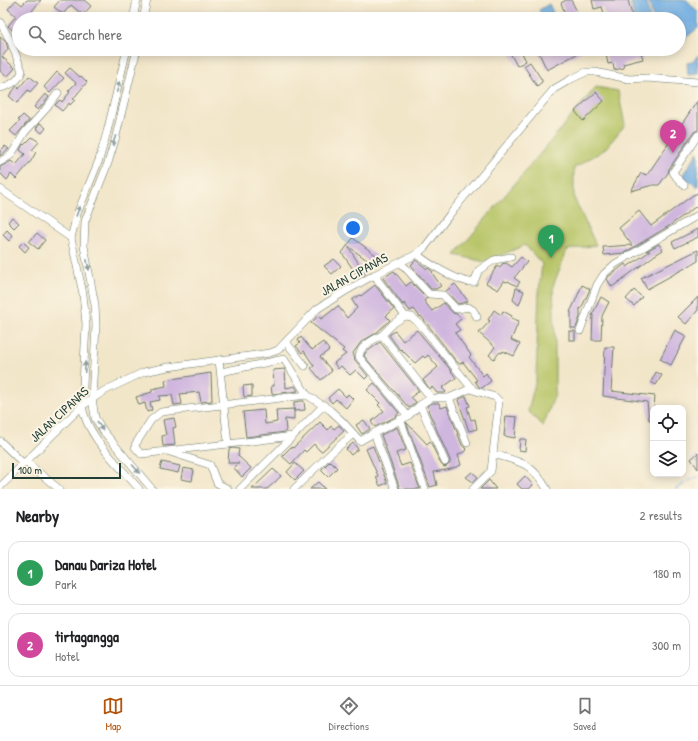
<!DOCTYPE html>
<html lang="en">
<head>
<meta charset="utf-8">
<style>
  body { margin:0; font-family:"Patrick Hand",sans-serif; background:#f2f2f2; color:#202124 }
  .controls { position:absolute; right:12px; bottom:12px; display:grid; overflow:hidden; border-radius:8px; box-shadow:0 2px 10px #0003 }
  .controls button { width:36px; height:36px; display:grid; place-items:center; padding:0; border:0; border-bottom:1px solid #e0e0e0; background:#fff; color:#202124; font:20px sans-serif }
  .scale { position:absolute; left:12px; bottom:10px; width:109px; box-sizing:border-box; padding-left:4px; border:2px solid #1f3d34; border-top:0; font-size:11px; line-height:14px; white-space:nowrap; color:#1f3d34; -webkit-text-stroke:3px #fcf5e5; paint-order:stroke }
  .you { position:absolute; left:353px; top:228px; width:14px; height:14px; margin:-10px; border:3px solid #fff; border-radius:50%; background:#1a73e8; box-shadow:0 0 0 6px #1a73e833 }
  .badge { display:grid; place-items:center; width:26px; height:26px; border-radius:50%; background:#b45309; color:#fff; font-size:13px; font-weight:700 }
  .pin { position:absolute; translate:-50% -33px; filter:drop-shadow(0 1px 2px #0008) }
  .pin::after { content:''; position:absolute; top:21px; width:14px; height:12px; background:inherit; clip-path:polygon(0 0,100% 0,50% 100%) }
  .list { margin:0; padding:0; list-style:none }
  h2 { display:flex; justify-content:space-between; align-items:center; height:52px; margin:0; padding:0 16px; font-size:17px }
  h2 small { font-size:13px; font-weight:400; color:#757577 }
  .list li { display:grid; grid-template-columns:26px 1fr auto; gap:12px; align-items:center; box-sizing:border-box; height:64px; margin:0 8px 8px; padding:0 8px; border:1px solid #e0e0e0; border-radius:12px }
  .list b { display:block; font-size:15px; white-space:nowrap }
  .list p { margin:0; font-size:13px; white-space:nowrap; color:#757577 }
  .list em { font-size:13px; font-style:normal; color:#757577 }
  .icon { flex:none; width:22px; height:22px; fill:none; stroke:currentColor; stroke-width:2; stroke-linecap:round; stroke-linejoin:round }
  .map { position:relative; flex:none; width:698px; height:489px; overflow:hidden }
  .search { position:absolute; background:#fff; box-shadow:0 2px 10px #0003; left:12px; right:12px; top:12px; height:44px; display:flex; align-items:center; gap:10px; box-sizing:border-box; padding:0 14px; border-radius:22px; color:#757577; font-size:15px }
  .sheet { height:196px; background:#fff }
  nav { display:flex; justify-content:space-around; align-items:center; box-sizing:border-box; height:56px; border-top:1px solid #e0e0e0; background:#fff; font-size:11px; color:#757577 }
  nav a { display:grid; justify-items:center; gap:2px }
  nav .on { color:#b45309 }
  .map>svg:first-child { display:block }
  .green { fill:#b7c568; stroke:#6b814e }
  .water { fill:#6fade2; stroke:#47758b }
  .lines { fill:none; stroke-linecap:round; stroke-linejoin:round }
  .stream { stroke:#6fade2; stroke-width:2 }
  .building { fill:#cfb6df }
  .minor-casing { stroke:#697868; stroke-width:8 }
  .minor { stroke:#fff; stroke-width:7 }
  .oneway { fill:#8f9e9a }
  .labels { text-anchor:middle; dominant-baseline:central; stroke-width:4; stroke-linejoin:round; paint-order:stroke }
  .street-label { font-size:13px; fill:#1f3d34; stroke:#fcf5e5 }
</style>
</head>
<body>
<div class="map">
<svg width="698" height="489" viewBox="0 0 698 489">
  <rect width="100%" height="100%" fill="#fcf5e5"/>
  <filter id="ink" filterUnits="userSpaceOnUse"><feTurbulence type="fractalNoise" baseFrequency=".025" numOctaves="2"/><feDisplacementMap in="SourceGraphic" scale="8" xChannelSelector="R" yChannelSelector="G"/><feConvolveMatrix kernelMatrix="1 2 1 2 8 2 1 2 1" color-interpolation-filters="sRGB"/></filter>
  <filter id="wash" filterUnits="userSpaceOnUse"><feTurbulence type="fractalNoise" baseFrequency=".012" numOctaves="4" result="noise"/><feDisplacementMap in="SourceGraphic" scale="16" xChannelSelector="R" yChannelSelector="G"/><feGaussianBlur stdDeviation="0.9" result="paint"/><feColorMatrix in="noise" values="0 0 0 0 0 0 0 0 0 0 0 0 0 0 0 0 0 1.4 0 .05"/><feComposite in="paint" operator="in"/></filter>
  <g filter="url(#wash)">
    <rect width="100%" height="100%" fill="#f2e6c9"/>
    <path class="green" d="M596,87L618,91L625,125L604,150L574,168V198L596,245L567,250L553,286L555,338V394L543,426L528,411L536,379L539,291L542,264L525,245L485,262L455,255Z"/>
    <g class="water">
      <path d="M635,0H646L650,19H634L631,3Z"/>
      <path d="M649,0H687L698,12V28L679,43V19H653Z"/>
      <path d="M549,4L556,19H544L539,10Z"/>
      <path d="M698,55V74L688,75L687,63L693,62Z"/>
      <path d="M698,152V187L682,176Z"/>
    </g>
    <g class="lines">
      <path class="stream" d="M676,489L688,481L698,477"/>
    </g>
    <g id="blocks">
      <g class="building">
        <path d="M16,0L22,5L27,0H41L32,11L42,19H19V36L8,26L16,16L8,9Z"/>
        <path d="M60,0H84L91,6L83,15L71,5L63,14L54,7Z"/>
        <path d="M566,0H571L581,19H567L561,3Z"/>
        <path d="M592,0H628L633,19H606L602,7L594,9Z"/>
        <path d="M0,37L6,42L8,49L2,57L15,68L7,77L0,71Z"/>
        <path d="M508,49H520L526,61L517,66Z"/>
        <path d="M537,49H586L547,70Z"/>
        <path d="M609,49H640L643,59L623,64L624,68L614,70L613,63L608,64L606,54L609,53Z"/>
        <path d="M530,62L542,80V82L537,86L524,66Z"/>
        <path d="M70,68L80,77L81,76L87,82L73,99L75,100L70,105L69,103L62,111L55,105L60,100L62,102L70,92L68,91L76,83L65,73Z"/>
        <path d="M57,72L64,78L50,93L44,87Z"/>
        <path d="M29,76L38,83L30,92L28,90L17,103L9,96L17,86L19,88Z"/>
        <path d="M596,92L604,101L583,121L575,111Z"/>
        <path d="M45,94L49,97L38,110L34,107Z"/>
        <path d="M698,100V130L694,132L669,169L668,173L659,185H653L631,191L641,173L647,175Z"/>
        <path d="M23,115L29,120L16,136L10,131L20,121L18,120Z"/>
        <path d="M40,123L46,128L42,133L36,128Z"/>
        <path d="M32,137L39,142L32,150L36,152L31,161L16,179L11,174L7,180L0,173V167L11,161L16,165L25,154L20,150L23,144L24,145Z"/>
        <path d="M5,146L9,149L0,156V151Z"/>
        <path d="M698,193V205L669,226L624,253L604,255L603,247L632,245L619,228L639,211L651,226L693,195Z"/>
        <path d="M12,217L19,223L14,228L8,222Z"/>
        <path d="M698,229V237L675,248L672,242Z"/>
        <path d="M7,230L13,236L9,241L3,235Z"/>
        <path d="M37,233L45,240L38,249L29,242Z"/>
        <path d="M353,238L381,259L375,266L348,246L365,274L359,278L342,253Z"/>
        <path d="M23,242L29,247L25,252L19,246Z"/>
        <path d="M659,244L663,250L655,255L612,287L607,279L608,277L625,264L627,267L650,251H646Z"/>
        <path d="M698,250V261L647,289L641,278Z"/>
        <path d="M521,257L527,262L514,278L520,282L517,286L508,281L507,282L504,281L498,290L486,283L497,266L500,268L502,264L506,263L512,267Z"/>
        <path d="M334,259L341,266L332,274L324,266Z"/>
        <path d="M416,260L427,269L428,268L433,272L432,273L441,286L436,289H431L411,265Z"/>
        <path d="M394,271L406,286L411,282L427,298L424,301L432,311L444,303L453,313L457,314L461,319L455,324L460,330L455,333L471,355L469,357L483,376L486,373L491,381L482,388L479,387L475,381L477,380L463,362L460,364L456,361L421,316L420,317L414,309L410,311L404,303L403,305L383,278Z"/>
        <path d="M455,284L468,301L466,302L458,304L446,291Z"/>
        <path d="M375,285L394,309L386,316L390,320L376,333L361,342L353,353L355,360L368,376L365,379L356,370L350,375L341,366L338,369L334,363L346,354L342,351L344,349L311,323L318,316L321,319L338,306L347,318L357,308L352,300L360,295L361,296Z"/>
        <path d="M582,285L590,289L581,309L580,308V317L576,328H571V312H570L575,302Z"/>
        <path d="M516,288L524,291L519,305L513,300Z"/>
        <path d="M634,290L642,297L634,306L626,299Z"/>
        <path d="M601,297L609,302L602,316L601,340H592L593,315H592Z"/>
        <path d="M698,297V310L686,324L678,317Z"/>
        <path d="M494,310L501,315L503,311L512,316L511,318L519,321L511,340L520,344L514,356L503,351L502,353L500,352L494,359L489,355L495,347L479,333L490,321L488,320Z"/>
        <path d="M417,330L449,368L456,378L442,388L446,392L445,393H437L432,387L430,389L423,380L438,367L428,355L425,358L423,356L415,363L401,349L400,350L389,335L395,331L403,341Z"/>
        <path d="M675,330L686,336L671,365L660,359Z"/>
        <rect x="569" y="331" width="6" height="9"/>
        <path d="M301,337L310,348H311L312,350L323,342L329,350L320,357L332,371L321,380L311,368L314,366L304,351L302,353L296,346L300,343L298,340Z"/>
        <path d="M380,342L419,391L411,397L416,402L409,408L364,356L365,353Z"/>
        <path d="M605,347H614L611,391L655,396L653,420H649L647,402L603,396Z"/>
        <path d="M285,369L286,388L295,386L298,391L272,394L271,386H274L273,370Z"/>
        <path d="M656,372L662,375L656,385L651,382Z"/>
        <path d="M211,373L212,401L201,402L199,392L180,394L182,404L174,405L172,395L159,396L160,400L150,402L152,410L147,412L145,403L139,405L136,397L152,392V389L166,386L165,380Z"/>
        <path d="M374,383L399,413L395,417L375,427L371,422L384,411L378,405L380,403L367,390Z"/>
        <path d="M252,385V396L244,397L243,386Z"/>
        <path d="M338,389L346,397L348,394L353,399L346,408L336,399L332,403L328,398Z"/>
        <path d="M466,396L470,406L467,407L471,420L475,419L477,429L469,431L458,400Z"/>
        <path d="M301,401H304L305,410L294,411V402Z"/>
        <path d="M432,403H439L441,408L447,406L462,445L467,450L458,455L461,465L451,469L434,472L437,485L430,487L406,422L427,444L430,441L441,464L444,467L447,466L450,463V460L428,410L429,409L427,406Z"/>
        <path d="M294,409V420L285,419L286,432L246,437L243,412L264,410L265,424L277,422L276,410Z"/>
        <path d="M506,416L517,417L515,438L504,436Z"/>
        <path d="M174,418L176,427L173,428L175,445L163,446L162,436L166,435L163,420Z"/>
        <path d="M364,420L370,429L362,434L356,425Z"/>
        <path d="M320,422L328,430L331,426L334,429L339,425L344,431L322,451H320L314,444L306,452L304,450L291,464L282,456L291,447L293,448Z"/>
        <path d="M397,427L406,450L396,453L401,466L410,463L420,489H400L381,435Z"/>
        <path d="M520,439H526L525,451L519,450Z"/>
        <path d="M353,443L358,449L351,455L346,449Z"/>
        <path d="M373,446L387,483L380,486L376,477L378,476L366,449Z"/>
        <path d="M233,448L239,449L238,456L251,468L242,477L234,468L239,463H228L229,449Z"/>
        <path d="M698,453V469L691,459Z"/>
        <path d="M330,461L337,468L328,477L321,470Z"/>
        <path d="M162,462L180,466L178,473L160,469Z"/>
        <path d="M295,463L304,471L295,480L287,472Z"/>
        <path d="M183,468L194,470L192,481L181,479Z"/>
        <path d="M273,469L281,476L274,483L267,489H252Z"/>
        <path d="M472,472L478,477L473,482L466,477Z"/>
        <path d="M525,476L533,485L529,489H522L517,484Z"/>
        <path d="M489,480L496,489H480Z"/>
        <path d="M318,482L325,489H310Z"/>
      </g>
    </g>
  </g>
  <g filter="url(#ink)">
    <use href="#blocks" fill-opacity="0" stroke="#697868" stroke-width="1"/>
    <g class="lines">
      <defs>
        <g id="minor">
          <path d="M133,19L137,0"/>
          <path d="M143,19L147,0"/>
          <path d="M0,22L11,42L22,71C19,81 9,86 0,88"/>
          <path d="M127,49L107,132L99,160L77,214L71,238L83,294L86,324L82,406C87,437 119,465 139,489"/>
          <path d="M137,49L115,140L108,163L85,221L84,246L95,305L96,326L92,398L95,418L104,432L152,489"/>
          <path d="M0,162L11,155L25,132L45,110L58,93"/>
          <path d="M684,185L677,178L673,172L698,135"/>
          <path d="M0,189L71,238"/>
          <path d="M417,254C427,263 461,284 474,282L479,270L494,260L511,257"/>
          <path d="M401,263L429,294L443,295L456,309H458L468,307L473,310L477,317"/>
          <path d="M374,275L405,316L412,317L420,324L473,390L495,397L499,401L491,471L473,489"/>
          <path d="M405,316L394,323L382,335L431,398"/>
          <path d="M580,331L597,285L604,274L615,264L698,215"/>
          <path d="M382,335C373,340 360,345 359,357L408,416"/>
          <path d="M286,342L305,366"/>
          <path d="M219,360L228,444L141,454L135,447V445L151,420L161,412L307,395"/>
          <path d="M221,372L284,359L307,395L330,410L343,422L360,441L374,433L408,416L420,405"/>
          <path d="M431,398L420,405L445,462"/>
          <path d="M431,398H449L467,443"/>
          <path d="M449,398L472,388"/>
          <path d="M400,419L425,489"/>
          <path d="M374,433L395,489"/>
          <path d="M0,441L24,464"/>
          <path d="M228,444L293,436"/>
          <path d="M170,452L210,465L217,483L228,489"/>
          <path d="M493,454C521,462 531,462 547,489"/>
          <path d="M26,462L59,489"/>
          <path d="M0,487L82,406L104,391L144,372L168,367L270,353L278,350L317,309L344,292L374,275L417,254L425,247L450,214L537,109L554,89L571,79L586,72H595L629,79L646,78L698,82"/>
          <path d="M240,489L324,405"/>
          <path d="M294,489L331,453L353,434"/>
        </g>
      </defs>
      <use href="#minor" class="minor-casing"/>
      <use href="#minor" class="minor"/>
    </g>
    <defs><path id="oneway-solid" d="M-6-.8H1V-3.2L6.5 0L1 3.2V.8H-6Z"/></defs>
    <g class="oneway">
      <use href="#oneway-solid" transform="translate(118 87) rotate(-76)"/>
      <use href="#oneway-solid" transform="translate(114 141) rotate(106)"/>
      <use href="#oneway-solid" transform="translate(78 211) rotate(-70)"/>
      <use href="#oneway-solid" transform="translate(88 265) rotate(78)"/>
      <use href="#oneway-solid" transform="translate(85 367) rotate(-87)"/>
      <use href="#oneway-solid" transform="translate(100 426) rotate(59)"/>
      <use href="#oneway-solid" transform="translate(136 469) rotate(49)"/>
    </g>
  </g>
  <g class="labels">
    <g class="street-label">
      <text transform="translate(354 274) rotate(-29)">JALAN CIPANAS</text>
      <text transform="translate(59 414) rotate(-43)">JALAN CIPANAS</text>
    </g>
  </g>
</svg>
<div class="controls">
<button><svg class="icon" aria-label="locate" viewBox="0 0 24 24"><circle cx="12" cy="12" r="6"/><path d="M12 2v4M12 18v4M2 12h4M18 12h4"/></svg></button>
<button><svg class="icon" aria-label="layers" viewBox="0 0 24 24"><path d="M12 4l9 5-9 5-9-5zM3 14l9 5 9-5"/></svg></button>
</div>
<div class="scale">100 m</div>
<div class="you"></div>
<div class="pin badge" style="left:551px;top:258px;background:#2e9e5b">1</div>
<div class="pin badge" style="left:673px;top:153px;background:#d1479c">2</div>
<div class="search"><svg class="icon" aria-label="search" viewBox="0 0 24 24"><circle cx="10" cy="10" r="6"/><path d="M15 15l6 6"/></svg>Search here</div>
</div>
<section class="sheet">
<h2>Nearby<small>2 results</small></h2>
<ul class="list">
<li><span class="badge" style="background:#2e9e5b">1</span><div><b>Danau Dariza Hotel</b><p>Park</p></div><em>180 m</em></li>
<li><span class="badge" style="background:#d1479c">2</span><div><b>tirtagangga</b><p>Hotel</p></div><em>300 m</em></li>
</ul>
</section>
<nav>
<a class="on"><svg class="icon" aria-label="map" viewBox="0 0 24 24"><path d="M3 6l6-2 6 2 6-2v14l-6 2-6-2-6 2zM9 4v14M15 6v14"/></svg>Map</a>
<a><svg class="icon" aria-label="directions" viewBox="0 0 24 24"><path d="M12 3l9 9-9 9-9-9zM9 14v-3h6M13 9l2 2-2 2"/></svg>Directions</a>
<a><svg class="icon" aria-label="saved" viewBox="0 0 24 24"><path d="M7 4h10v16l-5-4-5 4z"/></svg>Saved</a>
</nav>
</body>
</html>
